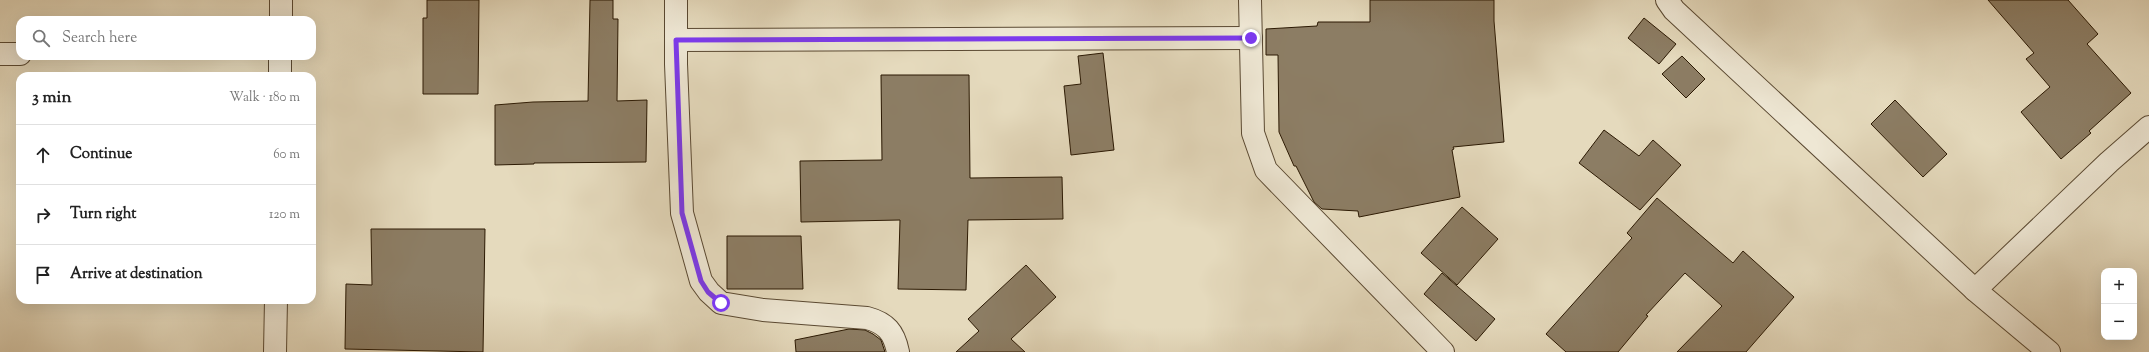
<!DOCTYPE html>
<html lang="en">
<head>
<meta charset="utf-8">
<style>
  body { margin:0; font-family:"Sorts Mill Goudy",serif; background:#f2f2f2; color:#222 }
  .controls { position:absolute; right:12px; bottom:12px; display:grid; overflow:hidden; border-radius:8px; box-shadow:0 4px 16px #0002 }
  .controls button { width:36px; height:36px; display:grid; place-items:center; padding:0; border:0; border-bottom:1px solid #e0e0e0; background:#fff; color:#222; font:20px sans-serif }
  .stop { position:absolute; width:12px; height:12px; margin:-9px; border:3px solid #7c3aed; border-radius:50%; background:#fff }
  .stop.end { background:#7c3aed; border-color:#fff; box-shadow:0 1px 4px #0008 }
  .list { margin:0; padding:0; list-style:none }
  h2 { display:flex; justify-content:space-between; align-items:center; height:52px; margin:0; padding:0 16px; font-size:17px }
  h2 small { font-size:13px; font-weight:400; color:#767676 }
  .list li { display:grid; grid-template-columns:26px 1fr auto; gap:12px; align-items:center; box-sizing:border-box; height:60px; padding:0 16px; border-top:1px solid #e0e0e0 }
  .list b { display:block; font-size:15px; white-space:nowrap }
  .list em { font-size:13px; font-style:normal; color:#767676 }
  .icon { flex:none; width:22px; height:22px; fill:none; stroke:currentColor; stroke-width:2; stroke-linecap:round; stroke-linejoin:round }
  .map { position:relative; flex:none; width:2149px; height:352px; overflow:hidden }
  .search { position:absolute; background:#fff; box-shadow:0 4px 16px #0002; left:16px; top:16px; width:300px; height:44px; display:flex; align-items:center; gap:10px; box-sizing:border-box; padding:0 14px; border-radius:12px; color:#767676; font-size:15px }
  .panel { position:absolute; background:#fff; box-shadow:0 4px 16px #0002; left:16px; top:72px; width:300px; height:232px; border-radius:12px }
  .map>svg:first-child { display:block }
  .building { fill:#8c7d64; stroke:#2b1903 }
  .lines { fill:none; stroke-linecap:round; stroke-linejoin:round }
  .minor-casing { stroke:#5a4932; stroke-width:24 }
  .minor { stroke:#eee7d4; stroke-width:22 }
  .route { stroke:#7c3aed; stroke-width:5 }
</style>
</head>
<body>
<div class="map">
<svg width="2149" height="352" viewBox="0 0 2149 352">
  <rect width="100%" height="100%" fill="#e5dabd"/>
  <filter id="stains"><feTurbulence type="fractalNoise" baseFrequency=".005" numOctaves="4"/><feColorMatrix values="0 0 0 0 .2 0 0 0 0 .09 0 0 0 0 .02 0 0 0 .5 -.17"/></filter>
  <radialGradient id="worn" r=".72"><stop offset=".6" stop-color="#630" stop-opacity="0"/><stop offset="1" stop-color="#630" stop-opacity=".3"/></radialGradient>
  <g class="building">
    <path d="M427,0H479L478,94H423V18H427Z"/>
    <path d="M590,0H613V19H618L617,101L647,100L646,162L534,163V164L495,165V105L533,102L588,101Z"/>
    <path d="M1370,0H1494V21L1504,142L1453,147L1454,149L1452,150L1460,197L1359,217L1358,211L1322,209L1314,202L1296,166H1294L1279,132L1278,55H1266V29L1317,26L1318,22H1370Z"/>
    <path d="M1988,0H2068L2098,34L2087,44L2131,93L2089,131L2091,133L2061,159L2021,112L2050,87L2026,59L2034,53Z"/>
    <path d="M1644,18L1676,44L1659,64L1628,38Z"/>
    <path d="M1103,53L1114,150L1071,155L1064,86L1081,84L1078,56Z"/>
    <path d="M1682,56L1705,79L1686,98L1662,74Z"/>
    <path d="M881,75H969L970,178L1062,177L1063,219L968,220L966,290L898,289L900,220L801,222L800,161L882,160Z"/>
    <path d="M1895,100L1947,154L1923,177L1871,124Z"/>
    <path d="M1604,130L1639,156L1653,140L1681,165L1640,210L1579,163Z"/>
    <path d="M1657,198L1733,263L1743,251L1794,297L1746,352H1677L1722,306L1685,273L1646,315L1648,316L1618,352H1566L1546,334L1632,238L1627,233Z"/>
    <path d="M1462,207L1498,239L1457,285L1421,253Z"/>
    <path d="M371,229H485L483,352L345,349L346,284L372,285Z"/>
    <path d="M727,236H801L803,289H727Z"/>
    <path d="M1026,265L1056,297L1011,339L1025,352H956L979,331L968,319Z"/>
    <path d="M1442,273L1495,319L1476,341L1424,294Z"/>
    <path d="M849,329L865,330L873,334L881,340L885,352H796L795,340Z"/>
  </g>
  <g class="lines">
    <defs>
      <g id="minor">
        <path d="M676,0V64L682,213L701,281L709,292L721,303L763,310L867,318C886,323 894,332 898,352"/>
        <path d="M1250,0L1253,133L1266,170L1443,352"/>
        <path d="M1667,0L1674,10L1975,290L2109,162L2149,127"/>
        <path d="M281,20V0"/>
        <path d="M676,40L1251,38"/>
        <path d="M0,54H20"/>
        <path d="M280,76V56"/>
        <path d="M1975,290L2049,352"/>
        <path d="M275,352L276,300"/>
      </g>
    </defs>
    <use href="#minor" class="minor-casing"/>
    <use href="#minor" class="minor"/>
  </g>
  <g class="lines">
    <path class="route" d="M721,303L708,292L701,281L682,213L676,40L1251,38"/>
  </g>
  <rect width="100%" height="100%" filter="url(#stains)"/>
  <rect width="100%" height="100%" fill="url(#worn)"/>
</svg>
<div class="controls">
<button>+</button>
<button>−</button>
</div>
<div class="stop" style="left:721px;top:303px"></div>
<div class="stop end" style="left:1251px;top:38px"></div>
<div class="search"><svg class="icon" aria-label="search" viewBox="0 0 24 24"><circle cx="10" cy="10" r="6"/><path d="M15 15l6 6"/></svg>Search here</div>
<section class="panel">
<h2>3 min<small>Walk · 180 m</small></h2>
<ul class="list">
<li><svg class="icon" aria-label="ahead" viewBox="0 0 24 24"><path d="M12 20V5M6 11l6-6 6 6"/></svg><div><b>Continue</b></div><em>60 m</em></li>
<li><svg class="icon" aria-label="right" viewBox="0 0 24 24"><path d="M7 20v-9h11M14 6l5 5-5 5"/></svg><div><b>Turn right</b></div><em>120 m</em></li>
<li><svg class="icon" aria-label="arrive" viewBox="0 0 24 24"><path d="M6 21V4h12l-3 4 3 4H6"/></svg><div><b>Arrive at destination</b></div></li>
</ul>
</section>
</div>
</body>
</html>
